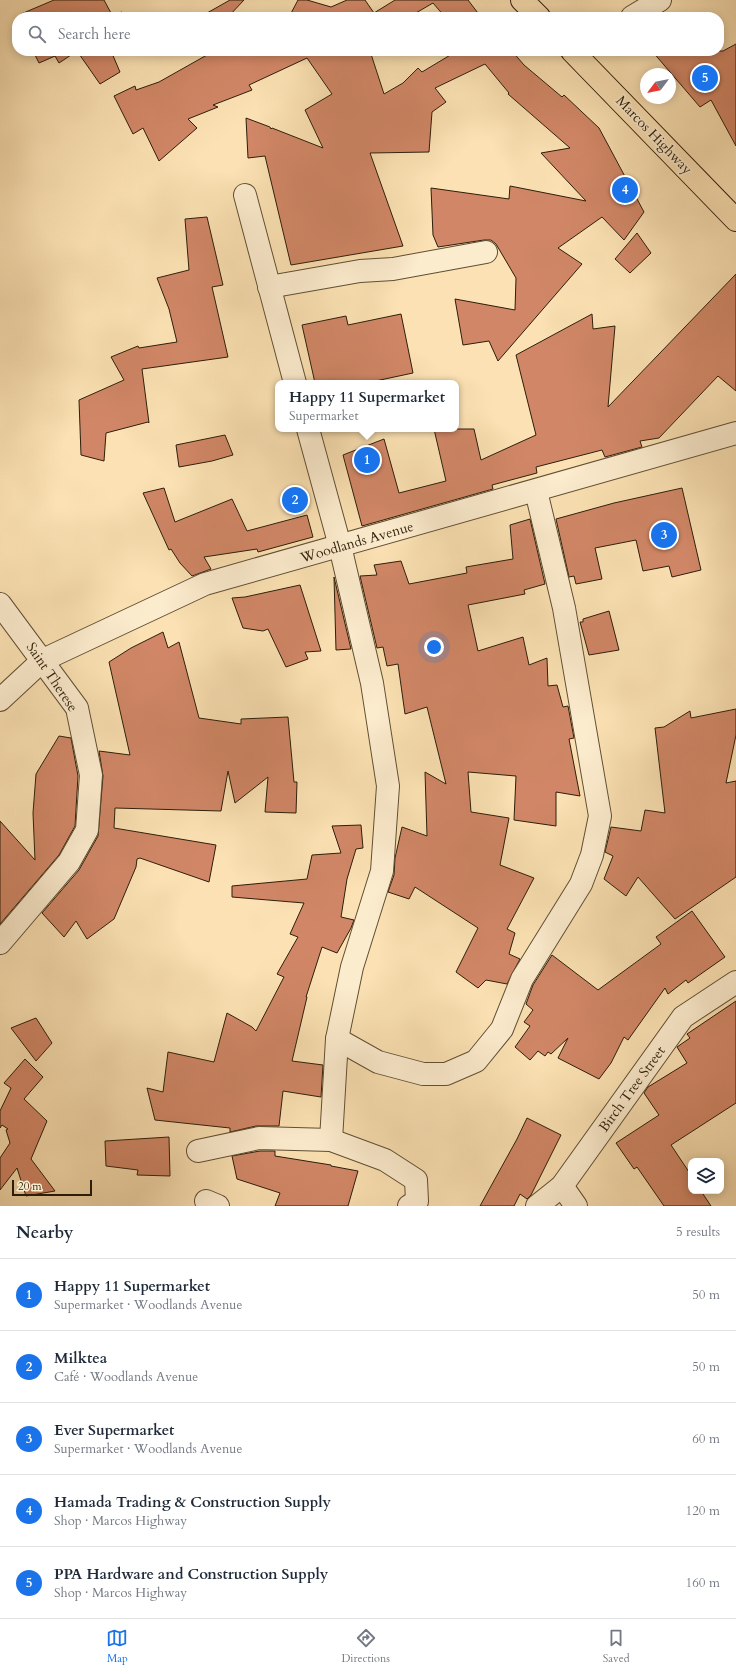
<!DOCTYPE html>
<html lang="en">
<head>
<meta charset="utf-8">
<style>
  body { margin:0; font-family:Cardo,serif; background:#f2f2f3; color:#1f2937 }
  .controls { position:absolute; right:12px; bottom:12px; display:grid; overflow:hidden; border-radius:8px; box-shadow:0 2px 10px #0003 }
  .controls button { width:36px; height:36px; display:grid; place-items:center; padding:0; border:0; border-bottom:1px solid #e0e1e3; background:#fff; color:#1f2937; font:20px sans-serif }
  .compass { position:absolute; left:640px; top:68px; width:36px; height:36px; border-radius:50%; background:#fff; box-shadow:0 2px 10px #0003; rotate:238deg }
  .scale { position:absolute; left:12px; bottom:10px; width:80px; box-sizing:border-box; padding-left:4px; border:2px solid #2d1e0a; border-top:0; font-size:11px; line-height:14px; white-space:nowrap; color:#2d1e0a; -webkit-text-stroke:3px #fcecce; paint-order:stroke }
  .you { position:absolute; left:434px; top:647px; width:14px; height:14px; margin:-10px; border:3px solid #fff; border-radius:50%; background:#1a73e8; box-shadow:0 0 0 6px #1a73e833 }
  .badge { display:grid; place-items:center; width:26px; height:26px; border-radius:50%; background:#1a73e8; color:#fff; font-size:13px; font-weight:700 }
  .pin { position:absolute; translate:-50% -50%; border:2px solid #fff; box-shadow:0 1px 4px #0006 }
  .popup { position:absolute; left:275px; top:380px; width:184px; height:52px; box-sizing:border-box; display:grid; place-content:center; border-radius:8px; background:#fff; filter:drop-shadow(0 1px 3px #0005); font-size:13px; white-space:nowrap; color:#747a83 }
  .popup b { font-size:15px; color:#1f2937 }
  .popup::after { content:''; position:absolute; left:50%; top:100%; margin-left:-8px; border:8px solid transparent; border-top-color:#fff }
  .list { margin:0; padding:0; list-style:none }
  h2 { display:flex; justify-content:space-between; align-items:center; height:52px; margin:0; padding:0 16px; font-size:17px }
  h2 small { font-size:13px; font-weight:400; color:#747a83 }
  .list li { display:grid; grid-template-columns:26px 1fr auto; gap:12px; align-items:center; box-sizing:border-box; height:72px; padding:0 16px; border-top:1px solid #e0e1e3 }
  .list b { display:block; font-size:15px; white-space:nowrap }
  .list p { margin:0; font-size:13px; white-space:nowrap; color:#747a83 }
  .list em { font-size:13px; font-style:normal; color:#747a83 }
  .icon { flex:none; width:22px; height:22px; fill:none; stroke:currentColor; stroke-width:2; stroke-linecap:round; stroke-linejoin:round }
  .map { position:relative; flex:none; width:736px; height:1206px; overflow:hidden }
  .search { position:absolute; background:#fff; box-shadow:0 2px 10px #0003; left:12px; right:12px; top:12px; height:44px; display:flex; align-items:center; gap:10px; box-sizing:border-box; padding:0 14px; border-radius:16px; color:#747a83; font-size:15px }
  .sheet { height:412px; background:#fff }
  nav { display:flex; justify-content:space-around; align-items:center; box-sizing:border-box; height:56px; border-top:1px solid #e0e1e3; background:#fff; font-size:11px; color:#747a83 }
  nav a { display:grid; justify-items:center; gap:2px }
  nav .on { color:#1a73e8 }
  .map>svg:first-child { display:block }
  .building { fill:#d18767; stroke:#2d1e0a }
  .lines { fill:none; stroke-linecap:round; stroke-linejoin:round }
  .minor-casing { stroke:#604f34; stroke-width:24 }
  .primary-casing { stroke:#2d1e0a; stroke-width:24 }
  .minor { stroke:#fcecce; stroke-width:22 }
  .primary { stroke:#fbe1b3; stroke-width:22 }
  .labels { text-anchor:middle; dominant-baseline:central; stroke-width:3.5; stroke-linejoin:round; paint-order:stroke }
  .street-label { font-size:14px; fill:#2d1e0a; stroke:#fcecce }
</style>
</head>
<body>
<div class="map">
<svg width="736" height="1206" viewBox="0 0 736 1206">
  <rect width="100%" height="100%" fill="#fbe1b3"/>
  <filter id="stains"><feTurbulence type="fractalNoise" baseFrequency=".005" numOctaves="4"/><feColorMatrix values="0 0 0 0 .2 0 0 0 0 .09 0 0 0 0 .02 0 0 0 .5 -.17"/></filter>
  <radialGradient id="worn" r=".72"><stop offset=".6" stop-color="#630" stop-opacity="0"/><stop offset="1" stop-color="#630" stop-opacity=".3"/></radialGradient>
  <g class="building">
    <path d="M54,0H104L112,15L122,12L126,17H22L21,14Z"/>
    <path d="M230,0H244L228,17H200Z"/>
    <path d="M298,0H307L331,7L347,0H365L374,13L395,0H468L481,17H445L433,3L409,17H289Z"/>
    <path d="M736,44V146L711,100L700,107L652,51H723Z"/>
    <path d="M33,51H111L120,72L100,84L77,51L59,63L55,56L39,63Z"/>
    <path d="M214,51H370L384,94L403,83L418,68L422,72L457,51H512L524,65L562,97L564,95L599,128L644,212L624,240L602,217L558,248L582,264L498,361L489,341L463,345L455,299L515,310L516,278L496,244L491,240H484L438,247L433,235L431,188L509,199L510,186L586,201L541,153L570,148L508,94L509,93L485,64L435,88L446,102L432,112L429,152L370,153L403,246L291,265L265,156L248,158L246,118L270,127L271,129L272,128L323,148L305,110L332,94L307,58L249,85L252,90L213,105L218,107L188,119L197,128L159,161L143,128L133,134L114,96L135,86L136,90L159,82Z"/>
    <path d="M207,217L223,285L212,287L228,357L142,369L149,423L148,422L106,433L104,461L81,455L79,400L124,380L111,357L138,346L139,348L177,342L169,309L157,278L189,270L185,219Z"/>
    <path d="M637,233L651,253L630,273L615,259Z"/>
    <path d="M736,274V391L718,376L659,438L640,441L642,447L605,457L602,450L536,467L537,473L492,485L493,489L362,526L343,455L384,439L399,493L446,481L434,429H474L481,460L536,435L516,355L592,314L593,329L615,326L608,407Z"/>
    <path d="M401,314L413,373L366,383H315L302,325L346,316L348,325Z"/>
    <path d="M225,435L233,455L212,461L179,467L176,445Z"/>
    <path d="M164,488L175,522L232,499L247,531L307,515L313,537L258,552L257,549L204,557L211,569L192,576L180,563L171,549L169,550L143,493Z"/>
    <path d="M682,488L701,570L672,577L669,566L643,571L636,540L595,548L602,579L576,584L574,576L569,577L556,519L614,503Z"/>
    <path d="M530,519L545,584L524,590L525,594L468,605L478,651L523,637L529,665L547,658L548,686L557,685L563,707L568,706L574,738L569,739L580,796L556,792V826L514,820L516,776L468,772L471,812L509,818L500,865L534,878L507,929L515,933L509,954L520,959L507,984L486,980L478,988L456,972L478,928L415,887L409,899L388,892L394,875L395,858L402,827L427,836L425,772L446,784L427,707L405,714L398,664L387,666L383,647L377,648L360,576L377,575L374,565L401,561L409,584L467,573L466,567L513,559L510,525Z"/>
    <path d="M334,577L351,649L336,650Z"/>
    <path d="M300,585L321,651L305,652L308,659L286,667L268,629L263,631L243,628L232,598L245,597Z"/>
    <path d="M609,611L619,650L589,655L580,622H583V619Z"/>
    <path d="M163,632L168,648L179,642L199,718L241,724V719L288,717L294,782H297L296,813L265,812L268,777L235,803L228,771L221,811L115,808L114,828L216,845L209,882L140,858L137,859L136,867L114,919L87,939L76,921L64,937L42,913L79,870L98,836L103,776L99,751L130,755L109,662L131,648Z"/>
    <path d="M736,709V735L726,783L736,781V877L675,919L638,877L626,896L604,879L613,856L605,852L611,827L641,831L645,810L665,813L655,728L664,727L690,711L691,718Z"/>
    <path d="M59,736L71,738L78,776L75,826L59,855L0,924V821L35,860L33,813L36,774Z"/>
    <path d="M361,825L363,848L356,849L347,879L341,917L354,920L351,928L337,953L322,947L306,997H307L292,1061L323,1065L321,1097L283,1091L279,1126H256L230,1132V1128L155,1120L147,1088L163,1092L168,1052L214,1062L227,1013L252,1027L256,1031L284,977L277,974L298,937L290,934L304,903L232,897V886L307,879L312,855L341,853L332,826Z"/>
    <path d="M692,911L725,957L688,983L686,980L668,994L665,988L628,1040L624,1037L611,1063L599,1079L558,1058L568,1038L551,1054L548,1052L545,1056L538,1051L530,1060L515,1047L530,1026L524,1022L533,1010L526,1004L533,985L552,955L598,990L661,944L656,937Z"/>
    <path d="M736,1001V1103L671,1145L691,1175V1191H701L711,1206H664L637,1167L634,1169L616,1143L659,1115L644,1093L648,1087L687,1063L677,1047L690,1038L687,1034Z"/>
    <path d="M36,1018L52,1043L36,1061L11,1028Z"/>
    <path d="M25,1059L43,1077L24,1099L47,1121L31,1159L55,1191L26,1196L17,1168L0,1190V1158L10,1143L6,1130L8,1129L2,1125L0,1128V1111L11,1088L4,1083Z"/>
    <path d="M527,1118L561,1135L531,1195L527,1199L520,1194L514,1206H480L517,1139Z"/>
    <path d="M169,1137L170,1176L137,1175L138,1170L106,1166L105,1141Z"/>
    <path d="M260,1151H275V1156L331,1165V1166L358,1171L348,1206H275L280,1193L237,1179L232,1156Z"/>
  </g>
  <g class="lines">
    <defs>
      <g id="minor">
        <path d="M632,17L660,0"/>
        <path d="M245,195L295,383"/>
        <path d="M269,287L360,271L393,269L486,252"/>
        <path d="M308,429L340,546L372,683L388,786L382,871L352,967L337,1039L331,1140"/>
        <path d="M0,604L77,708L91,775L87,830L69,862L0,943"/>
        <path d="M0,700L43,660L205,584L736,433"/>
        <path d="M337,1039L378,1062L423,1074H446L476,1061L502,1029L522,979L581,884L592,855L600,816L564,608L536,491"/>
        <path d="M198,1151L259,1138L331,1140L385,1160L416,1180L417,1201L409,1206"/>
        <path d="M562,1186L576,1206"/>
        <path d="M206,1201L218,1206"/>
        <path d="M537,1206L562,1186L683,1017L736,982"/>
      </g>
      <g id="primary">
        <path d="M522,0L539,17"/>
        <path d="M572,51L736,220"/>
      </g>
    </defs>
    <use href="#minor" class="minor-casing"/>
    <use href="#primary" class="primary-casing"/>
    <use href="#minor" class="minor"/>
    <use href="#primary" class="primary"/>
  </g>
  <g class="labels">
    <g class="street-label">
      <text transform="translate(654 135) rotate(46)">Marcos Highway</text>
      <text transform="translate(357 542) rotate(-16)">Woodlands Avenue</text>
      <text transform="translate(52 677) rotate(56)">Saint Therese</text>
      <text transform="translate(632 1089) rotate(-54)">Birch Tree Street</text>
    </g>
  </g>
  <rect width="100%" height="100%" filter="url(#stains)"/>
  <rect width="100%" height="100%" fill="url(#worn)"/>
</svg>
<div class="controls">
<button><svg class="icon" aria-label="layers" viewBox="0 0 24 24"><path d="M12 4l9 5-9 5-9-5zM3 14l9 5 9-5"/></svg></button>
</div>
<svg class="compass" viewBox="-18 -18 36 36"><path d="M0-13l5 13h-10z" fill="#e53935"/><path d="M0 13l5-13h-10z" fill="#747a83"/></svg>
<div class="scale">20 m</div>
<div class="you"></div>
<div class="pin badge" style="left:367px;top:460px">1</div>
<div class="popup"><b>Happy 11 Supermarket</b>Supermarket</div>
<div class="pin badge" style="left:295px;top:500px">2</div>
<div class="pin badge" style="left:664px;top:535px">3</div>
<div class="pin badge" style="left:625px;top:190px">4</div>
<div class="pin badge" style="left:705px;top:78px">5</div>
<div class="search"><svg class="icon" aria-label="search" viewBox="0 0 24 24"><circle cx="10" cy="10" r="6"/><path d="M15 15l6 6"/></svg>Search here</div>
</div>
<section class="sheet">
<h2>Nearby<small>5 results</small></h2>
<ul class="list">
<li><span class="badge">1</span><div><b>Happy 11 Supermarket</b><p>Supermarket · Woodlands Avenue</p></div><em>50 m</em></li>
<li><span class="badge">2</span><div><b>Milktea</b><p>Café · Woodlands Avenue</p></div><em>50 m</em></li>
<li><span class="badge">3</span><div><b>Ever Supermarket</b><p>Supermarket · Woodlands Avenue</p></div><em>60 m</em></li>
<li><span class="badge">4</span><div><b>Hamada Trading &amp; Construction Supply</b><p>Shop · Marcos Highway</p></div><em>120 m</em></li>
<li><span class="badge">5</span><div><b>PPA Hardware and Construction Supply</b><p>Shop · Marcos Highway</p></div><em>160 m</em></li>
</ul>
</section>
<nav>
<a class="on"><svg class="icon" aria-label="map" viewBox="0 0 24 24"><path d="M3 6l6-2 6 2 6-2v14l-6 2-6-2-6 2zM9 4v14M15 6v14"/></svg>Map</a>
<a><svg class="icon" aria-label="directions" viewBox="0 0 24 24"><path d="M12 3l9 9-9 9-9-9zM9 14v-3h6M13 9l2 2-2 2"/></svg>Directions</a>
<a><svg class="icon" aria-label="saved" viewBox="0 0 24 24"><path d="M7 4h10v16l-5-4-5 4z"/></svg>Saved</a>
</nav>
</body>
</html>
